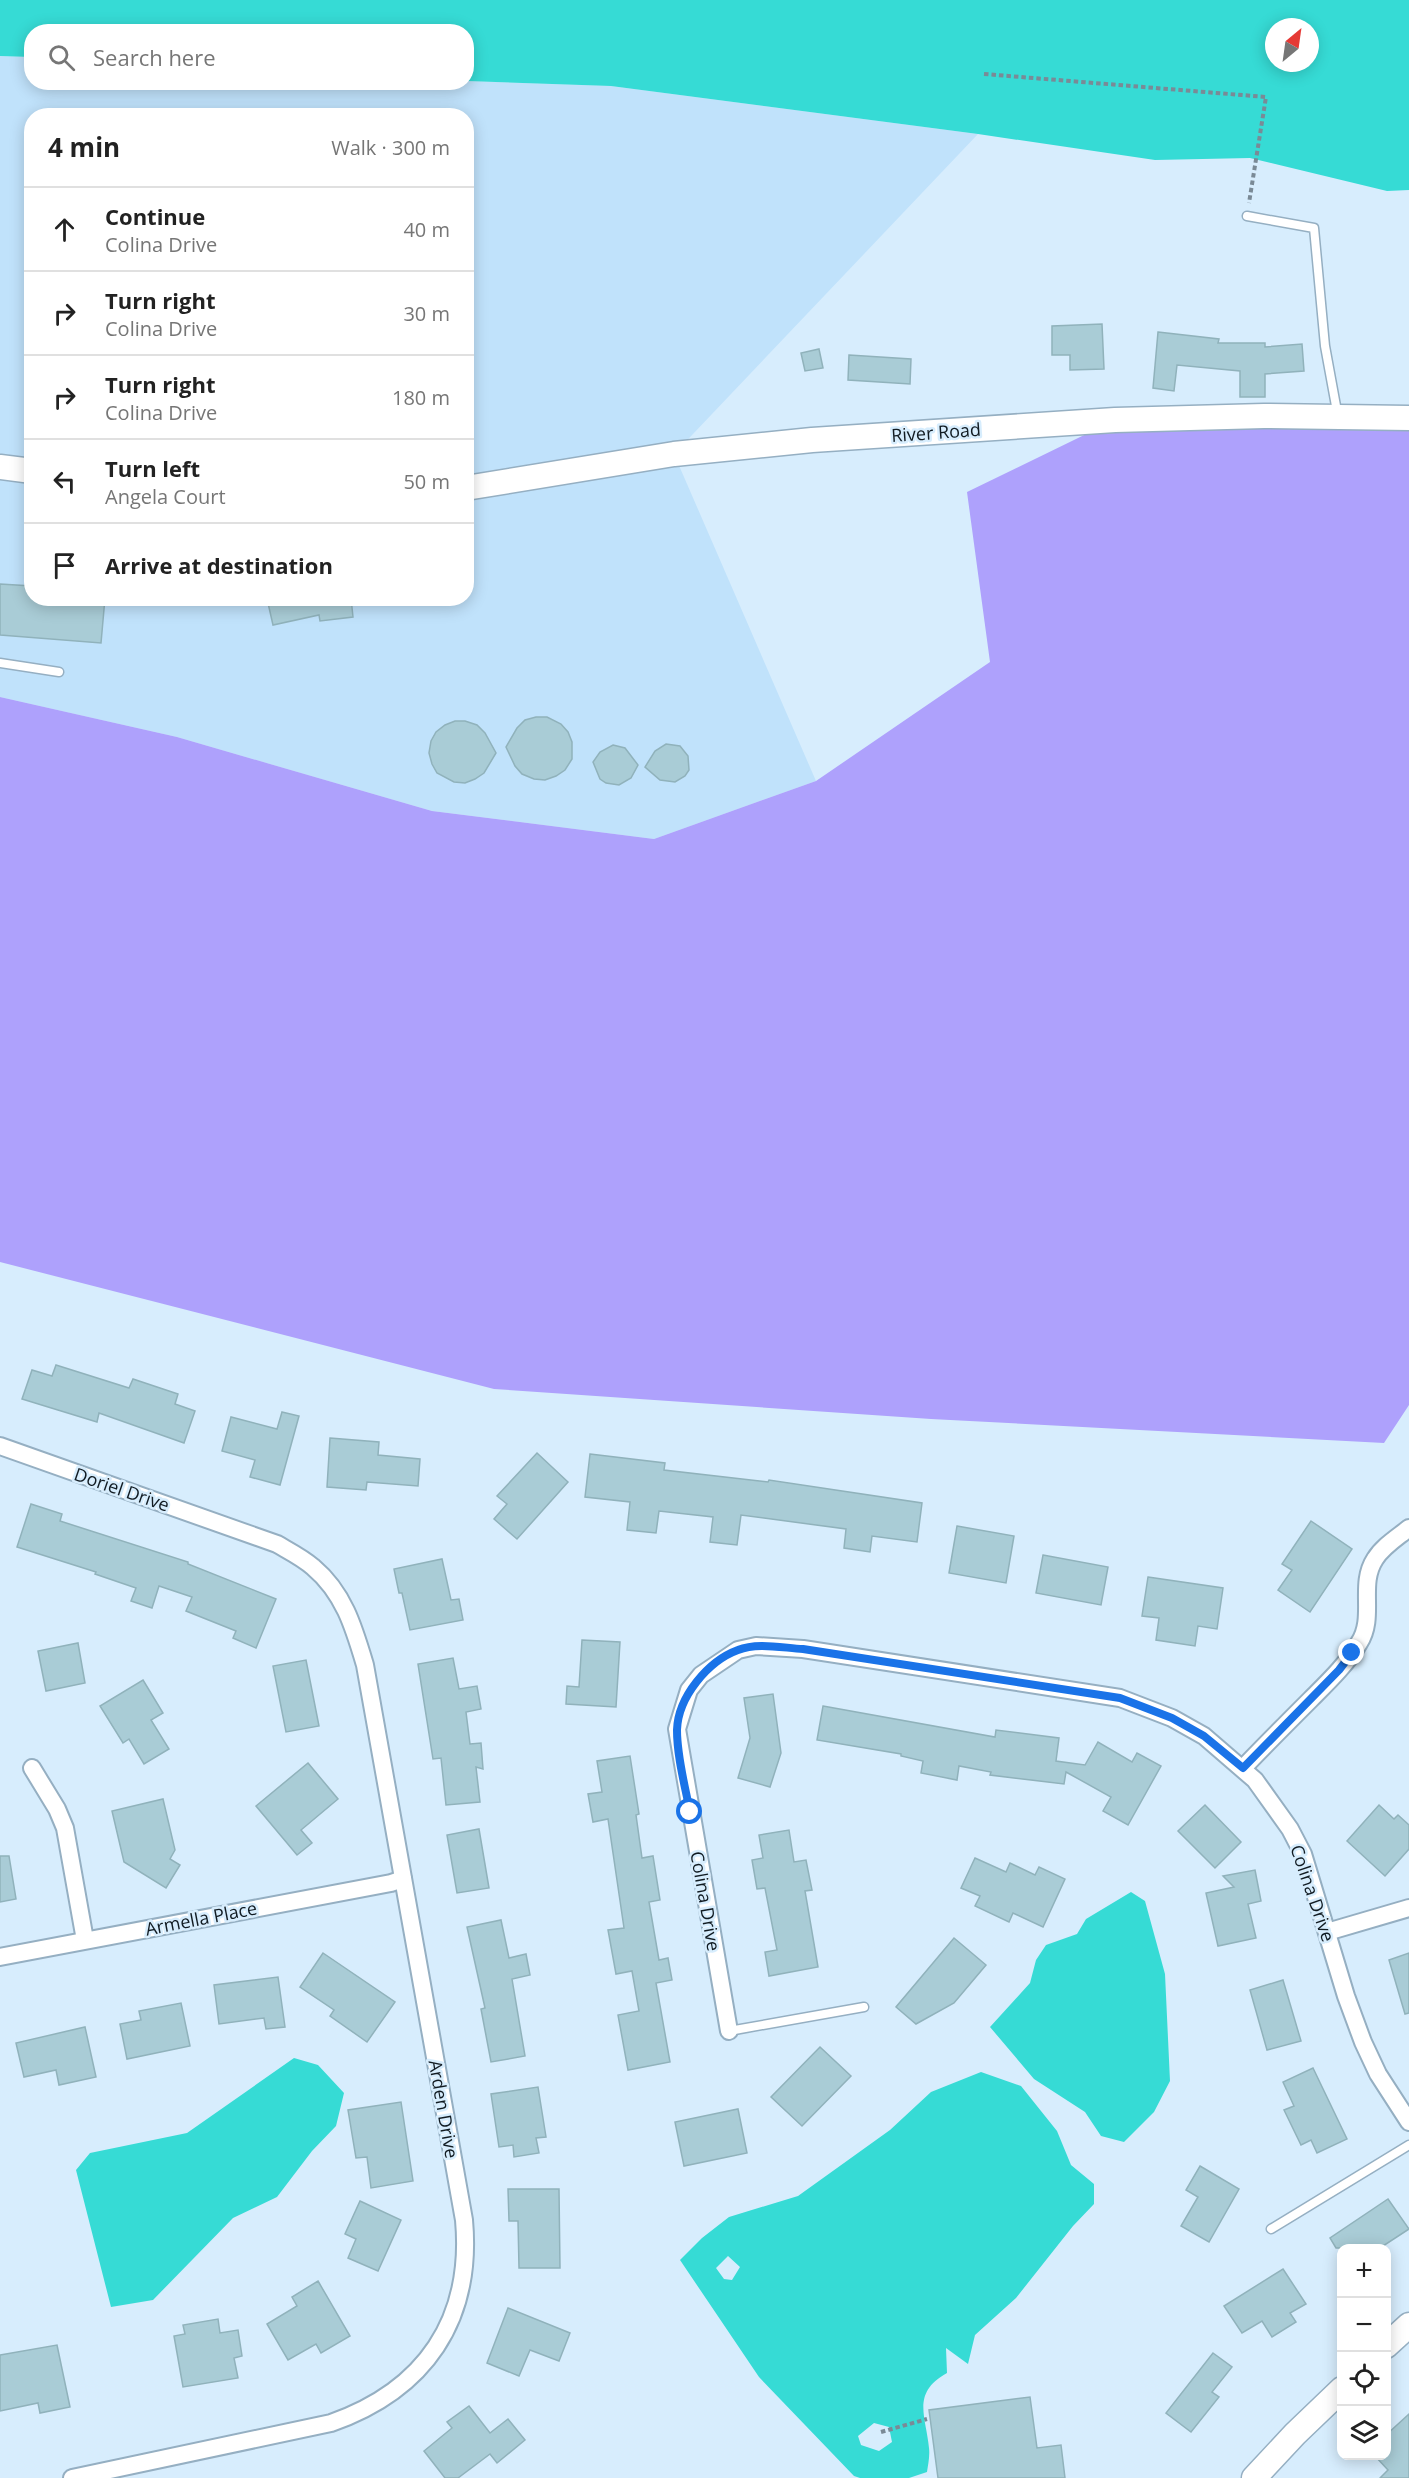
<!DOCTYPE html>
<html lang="en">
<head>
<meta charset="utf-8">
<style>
  body { margin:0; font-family:"Open Sans",sans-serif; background:#f2f2f2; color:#222 }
  .controls { position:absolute; right:18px; bottom:18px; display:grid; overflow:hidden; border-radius:12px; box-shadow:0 3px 15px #0003 }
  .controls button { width:54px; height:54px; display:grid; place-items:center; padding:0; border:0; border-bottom:2px solid #e0e0e0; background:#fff; color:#222; font:30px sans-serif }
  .compass { position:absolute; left:1265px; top:18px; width:54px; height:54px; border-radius:50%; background:#fff; box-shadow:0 3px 15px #0003; rotate:29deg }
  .stop { position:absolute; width:18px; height:18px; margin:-14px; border:4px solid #1a73e8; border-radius:50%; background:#fff }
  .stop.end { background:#1a73e8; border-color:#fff; box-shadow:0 2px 6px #0008 }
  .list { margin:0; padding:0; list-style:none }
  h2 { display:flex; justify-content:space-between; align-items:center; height:78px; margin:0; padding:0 24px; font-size:26px }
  h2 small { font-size:20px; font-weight:400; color:#767676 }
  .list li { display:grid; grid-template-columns:39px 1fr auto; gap:18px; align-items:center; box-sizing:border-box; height:84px; padding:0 24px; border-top:2px solid #e0e0e0 }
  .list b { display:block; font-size:22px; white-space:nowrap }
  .list p { margin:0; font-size:20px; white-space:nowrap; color:#767676 }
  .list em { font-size:20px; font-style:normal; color:#767676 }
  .icon { flex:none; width:33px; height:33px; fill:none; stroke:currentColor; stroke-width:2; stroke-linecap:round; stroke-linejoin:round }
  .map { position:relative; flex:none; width:1409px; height:2478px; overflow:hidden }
  .search { position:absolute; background:#fff; box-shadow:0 3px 15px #0003; left:24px; top:24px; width:450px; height:66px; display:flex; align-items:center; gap:15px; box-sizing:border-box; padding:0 21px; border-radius:24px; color:#767676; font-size:22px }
  .panel { position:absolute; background:#fff; box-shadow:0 3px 15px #0003; left:24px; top:108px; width:450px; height:498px; border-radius:24px }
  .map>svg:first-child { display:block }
  .built { fill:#c0e2fb; fill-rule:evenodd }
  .forest { fill:#aea1fc }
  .water { fill:#36dbd5; fill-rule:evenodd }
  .building { fill:#a9ccd6; stroke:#90b2bb; stroke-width:1.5 }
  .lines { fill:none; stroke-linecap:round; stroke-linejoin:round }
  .lane-casing { stroke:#95afc2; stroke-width:11 }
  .street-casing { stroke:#95afc2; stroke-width:20 }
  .secondary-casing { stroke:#95afc2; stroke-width:27 }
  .path { stroke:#7a8a96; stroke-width:4; stroke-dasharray:4.5 3; stroke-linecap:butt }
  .lane { stroke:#fff; stroke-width:8 }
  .street { stroke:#fff; stroke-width:16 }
  .secondary { stroke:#fff; stroke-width:24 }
  .route { stroke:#1a73e8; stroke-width:8 }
  .labels { text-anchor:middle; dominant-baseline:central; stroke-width:5; stroke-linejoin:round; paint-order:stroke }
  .street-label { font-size:18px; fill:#111b22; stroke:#d7edfd }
</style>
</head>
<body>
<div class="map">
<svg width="1409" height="2478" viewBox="0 0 1409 2478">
  <rect width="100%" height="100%" fill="#d7edfd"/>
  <path class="built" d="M0,56L31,57L32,82L467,81L611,86L978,134L674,454L816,781L654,839L432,811L177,737L0,697ZM32,116H466V598H32Z"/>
  <path class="forest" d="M1409,418V1405L1384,1443L931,1419L494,1389L0,1262V697L177,737L432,811L654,839L816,781L990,662L967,492L1115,420Z"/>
  <g class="water">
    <path d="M0,0H1409V190L1387,191L1250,158L1155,160L978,134L611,86L467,81L466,32H32L31,57L0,56ZM1274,27H1310V63H1274Z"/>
    <path d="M1131,1892L1145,1901L1165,1974L1170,2081L1154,2112L1124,2142L1101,2136L1085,2112L1034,2079L990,2027L1030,1983L1036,1960L1046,1945L1077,1934L1086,1919Z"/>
    <path d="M294,2058L318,2065L344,2093L336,2126L312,2151L277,2197L233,2218L153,2300L111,2307L76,2170L90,2153L187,2133Z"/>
    <path d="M981,2072L1021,2086L1057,2131L1071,2165L1094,2184V2204L1073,2226L1016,2298L975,2335L968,2364L946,2348L947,2373C911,2393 926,2416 929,2448C930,2456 928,2465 927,2472L909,2478H860L854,2476L759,2377L680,2260L702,2238L729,2217L798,2196L890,2130L931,2092ZM728,2256L740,2267L732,2280L724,2279L716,2268ZM874,2423L889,2427L892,2442L879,2451L861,2445L858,2436Z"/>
  </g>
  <g class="building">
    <path d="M1102,324L1104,369L1070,370V355H1052V326Z"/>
    <path d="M1158,332L1219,339L1218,343H1265V347L1302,344L1304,371L1265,374V397H1240V371L1177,365L1174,391L1153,388Z"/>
    <path d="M819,349L823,368L805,371L801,353Z"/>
    <path d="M849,355L911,359L910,384L848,380Z"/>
    <path d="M0,584L32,586V598H105L101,643L0,635Z"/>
    <path d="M291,598H351L353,617L320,621L319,615L273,625L268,603Z"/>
    <path d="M536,717H547L561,724L568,732L572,742V759L565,770L556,776L545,780L534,779L522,774L515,766L506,747L517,728L525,720Z"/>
    <path d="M455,721H465L477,725L485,733L496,753L484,773L475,779L465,783L454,782L437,773L432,764L429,753L431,741L436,732L445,725Z"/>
    <path d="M666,744L680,746L688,756L689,770L685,776L675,782L660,780L645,767L655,751Z"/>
    <path d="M613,745L625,748L638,765L631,778L619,785L606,783L600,779L593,762L600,752Z"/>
    <path d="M56,1365L129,1388L133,1379L178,1394L175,1404L195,1411L184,1443L99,1413L97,1422L22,1399L32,1370L52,1376Z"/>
    <path d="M282,1412L299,1416L280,1485L250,1477L255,1460L222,1451L231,1417L277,1429Z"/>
    <path d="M330,1438L379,1442L378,1455L420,1459L418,1486L367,1482L366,1490L327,1487Z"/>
    <path d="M537,1453L568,1482L517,1539L494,1519L507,1504L497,1496Z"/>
    <path d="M590,1454L665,1463L664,1470L768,1482L769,1480L922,1503L917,1542L872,1536L870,1552L844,1548L846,1529L741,1515L737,1545L710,1542L713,1517L659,1511L656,1533L627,1530L630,1502L585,1497Z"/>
    <path d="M31,1504L62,1514L60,1521L188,1562V1564L276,1599L256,1648L233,1638L236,1631L186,1611L192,1597L159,1586L152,1608L131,1601L136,1588L95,1574L96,1572L17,1547Z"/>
    <path d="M1311,1521L1352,1549L1310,1612L1278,1590L1292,1570L1282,1564Z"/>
    <path d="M957,1526L1014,1536L1006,1583L949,1573Z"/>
    <path d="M1043,1555L1108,1567L1101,1605L1036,1593Z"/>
    <path d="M442,1559L451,1600L459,1599L463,1620L410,1630L402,1593H399L394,1569Z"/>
    <path d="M1148,1577L1223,1588L1217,1629L1198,1626L1195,1646L1156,1640L1159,1618L1142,1616Z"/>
    <path d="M582,1640L620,1642L616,1707L566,1704L567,1686L579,1687Z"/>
    <path d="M78,1643L85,1683L46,1691L38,1651Z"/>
    <path d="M453,1658L459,1689L477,1686L481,1709L466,1712L470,1744L481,1743L483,1769L476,1767L480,1802L446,1805L441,1758L433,1759L418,1664Z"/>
    <path d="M306,1660L319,1726L286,1732L273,1666Z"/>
    <path d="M143,1680L163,1713L151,1720L169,1749L144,1764L129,1739L123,1743L100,1706Z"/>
    <path d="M773,1694L781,1753L770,1787L738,1778L750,1738L744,1698Z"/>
    <path d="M823,1706L995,1737L996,1730L1059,1738L1056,1761L1085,1765L1098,1742L1132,1762L1137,1753L1161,1766L1128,1825L1103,1811L1111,1797L1066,1772L1064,1784L990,1775L991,1772L959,1766L957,1780L921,1773L923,1761L901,1756V1754L817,1740Z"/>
    <path d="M630,1756L639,1814L636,1815L642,1858L653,1856L660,1900L649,1902L659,1960L668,1958L672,1980L656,1983L670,2062L628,2070L618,2015L639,2011L632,1971L616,1974L608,1930L624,1928L608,1819L593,1822L588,1794L602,1792L597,1761Z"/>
    <path d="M308,1763L338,1799L301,1830L312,1843L297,1855L256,1806Z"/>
    <path d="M163,1799L175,1850L170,1859L180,1865L166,1888L124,1862L112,1811Z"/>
    <path d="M1205,1805L1241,1842L1215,1868L1178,1831Z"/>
    <path d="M1379,1805L1394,1819L1398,1815L1409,1825V1849L1385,1876L1347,1841Z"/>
    <path d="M479,1829L489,1888L457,1893L447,1835Z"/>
    <path d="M789,1830L794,1862L806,1860L812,1890L805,1891L818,1967L769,1976L765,1952L777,1950L765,1888L757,1889L752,1860L763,1858L759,1835Z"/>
    <path d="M0,1856H9L16,1899L0,1902Z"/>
    <path d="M975,1858L1006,1872L1010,1863L1035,1875L1039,1867L1065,1879L1043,1927L1013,1913L1009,1922L975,1906L980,1896L961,1888Z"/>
    <path d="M1255,1870L1261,1901L1248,1904L1256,1938L1218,1946L1206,1893L1234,1887L1223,1876Z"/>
    <path d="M501,1920L509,1958L526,1954L530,1975L512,1979L525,2056L491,2062L481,2009L485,2008L467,1927Z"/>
    <path d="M954,1938L986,1965L954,2003L916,2024L896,2007Z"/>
    <path d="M323,1953L395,2002L367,2042L330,2016L334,2010L300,1987Z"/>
    <path d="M1409,1953V2013L1405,2014L1389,1960Z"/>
    <path d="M278,1977L285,2027L266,2029L264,2018L219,2024L214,1985Z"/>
    <path d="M1283,1980L1301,2041L1267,2050L1250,1990Z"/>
    <path d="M181,2003L190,2046L127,2059L120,2024L141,2020L139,2011Z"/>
    <path d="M85,2027L96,2077L59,2085L56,2070L24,2077L16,2043Z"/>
    <path d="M820,2047L851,2076L802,2126L771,2097Z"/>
    <path d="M1313,2068L1347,2139L1317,2153L1311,2140L1301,2145L1284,2110L1294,2106L1283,2082Z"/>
    <path d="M538,2087L546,2137L536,2138L539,2153L514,2157L513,2145L499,2147L491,2094Z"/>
    <path d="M401,2102L413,2181L371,2188L367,2157L356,2158L348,2110Z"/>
    <path d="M738,2109L747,2153L684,2166L675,2122Z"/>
    <path d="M1200,2166L1239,2189L1209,2242L1181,2226L1198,2197L1186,2190Z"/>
    <path d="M508,2189H559L560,2268H519L518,2221H509Z"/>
    <path d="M1388,2199L1409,2229L1380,2248H1336L1330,2238Z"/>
    <path d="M360,2201L401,2220L378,2271L348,2258L356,2239L345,2234Z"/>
    <path d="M1283,2269L1306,2304L1290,2313L1296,2322L1272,2337L1262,2321L1242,2333L1224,2306Z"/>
    <path d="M318,2281L350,2336L321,2353L316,2344L288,2360L267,2324L297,2306L292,2297Z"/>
    <path d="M508,2308L570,2333L559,2361L530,2350L519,2376L487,2363Z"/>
    <path d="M218,2319L220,2333L238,2330L242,2356L234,2358L238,2378L183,2387L174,2336L185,2334L183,2325Z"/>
    <path d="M57,2345L70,2407L40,2413L38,2403L0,2411V2355Z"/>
    <path d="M1213,2353L1232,2367L1212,2392L1219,2397L1191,2432L1166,2413Z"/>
    <path d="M1030,2397L1037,2448L1061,2445L1065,2478H938L929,2410Z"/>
    <path d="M469,2406L490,2433L508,2419L525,2440L497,2463L490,2454L458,2478H445L424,2451L452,2428L447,2422Z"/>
    <path d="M1409,2414V2478H1380L1388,2470L1375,2456H1386V2435Z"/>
  </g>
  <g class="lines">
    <defs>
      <g id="lane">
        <path d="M1247,216L1314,228L1325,346L1336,406L1333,415"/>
        <path d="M0,663L59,672"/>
        <path d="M729,2031L864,2007"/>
        <path d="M1271,2229L1409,2145"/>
      </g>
      <g id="street">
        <path d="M0,1446L277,1544C289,1551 303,1558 313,1567C344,1593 354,1628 365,1665L464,2220C473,2320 425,2390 331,2423L72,2478"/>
        <path d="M32,1768L57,1809L65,1828L85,1940"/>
        <path d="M1243,1768C1265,1745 1288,1722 1311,1699C1328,1682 1347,1664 1359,1643C1376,1617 1358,1585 1375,1559C1383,1546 1398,1537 1409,1528"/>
        <path d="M1327,1932L1409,1908"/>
        <path d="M0,1957L391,1883L403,1879"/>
        <path d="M729,2031L677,1729L689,1690L701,1675L738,1650L756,1646L803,1649L1120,1698L1172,1718L1204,1736L1255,1780L1290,1829L1303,1854L1346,1996L1363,2042L1378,2074L1409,2122"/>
      </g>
      <g id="secondary">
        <path d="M0,467L32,471"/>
        <path d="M466,488L674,454L812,440L1115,420L1264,416L1409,418"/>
        <path d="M1386,2346L1409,2325"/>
        <path d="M1254,2478L1295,2434L1342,2389"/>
      </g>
    </defs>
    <use href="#lane" class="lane-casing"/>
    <use href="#street" class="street-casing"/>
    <use href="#secondary" class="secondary-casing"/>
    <g class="path">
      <path d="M984,74L1266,97L1249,203"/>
      <path d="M881,2432L927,2419"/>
    </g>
    <use href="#lane" class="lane"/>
    <use href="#street" class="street"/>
    <use href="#secondary" class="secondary"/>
  </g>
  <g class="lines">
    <path class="route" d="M690,1812C685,1786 677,1757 677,1730C678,1697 708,1661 738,1650C757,1642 783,1648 803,1649L1120,1698L1172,1718L1204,1736L1243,1768L1339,1670L1352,1653"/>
  </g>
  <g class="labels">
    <g class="street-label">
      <text transform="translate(936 432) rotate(-4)">River Road</text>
      <text transform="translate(122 1489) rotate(19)">Doriel Drive</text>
      <text transform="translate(1313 1893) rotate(71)">Colina Drive</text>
      <text transform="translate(706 1901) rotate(80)">Colina Drive</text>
      <text transform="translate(201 1918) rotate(-11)">Armella Place</text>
      <text transform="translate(444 2109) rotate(80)">Arden Drive</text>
    </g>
  </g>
</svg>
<div class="controls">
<button>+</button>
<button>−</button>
<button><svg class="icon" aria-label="locate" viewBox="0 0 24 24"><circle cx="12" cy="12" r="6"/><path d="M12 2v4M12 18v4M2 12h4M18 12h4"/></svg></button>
<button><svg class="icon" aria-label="layers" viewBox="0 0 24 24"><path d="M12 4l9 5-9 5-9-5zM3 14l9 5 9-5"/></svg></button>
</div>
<svg class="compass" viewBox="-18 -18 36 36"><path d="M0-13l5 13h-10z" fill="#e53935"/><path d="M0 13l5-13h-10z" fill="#767676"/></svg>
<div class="stop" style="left:690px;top:1812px"></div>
<div class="stop end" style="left:1352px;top:1653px"></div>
<div class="search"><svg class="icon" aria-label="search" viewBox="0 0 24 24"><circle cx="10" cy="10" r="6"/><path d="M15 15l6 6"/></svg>Search here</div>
<section class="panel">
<h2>4 min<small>Walk · 300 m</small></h2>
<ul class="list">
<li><svg class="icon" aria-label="ahead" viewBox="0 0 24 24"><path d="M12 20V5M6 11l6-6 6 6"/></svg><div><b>Continue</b><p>Colina Drive</p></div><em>40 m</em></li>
<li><svg class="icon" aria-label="right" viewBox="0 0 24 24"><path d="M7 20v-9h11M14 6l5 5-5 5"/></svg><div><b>Turn right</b><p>Colina Drive</p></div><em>30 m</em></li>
<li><svg class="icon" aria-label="right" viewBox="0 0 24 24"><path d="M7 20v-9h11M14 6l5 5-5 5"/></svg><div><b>Turn right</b><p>Colina Drive</p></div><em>180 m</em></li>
<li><svg class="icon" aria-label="left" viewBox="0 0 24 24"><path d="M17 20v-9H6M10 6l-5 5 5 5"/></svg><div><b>Turn left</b><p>Angela Court</p></div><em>50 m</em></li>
<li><svg class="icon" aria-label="arrive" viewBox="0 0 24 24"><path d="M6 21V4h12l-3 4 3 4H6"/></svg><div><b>Arrive at destination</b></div></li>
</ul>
</section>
</div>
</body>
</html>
